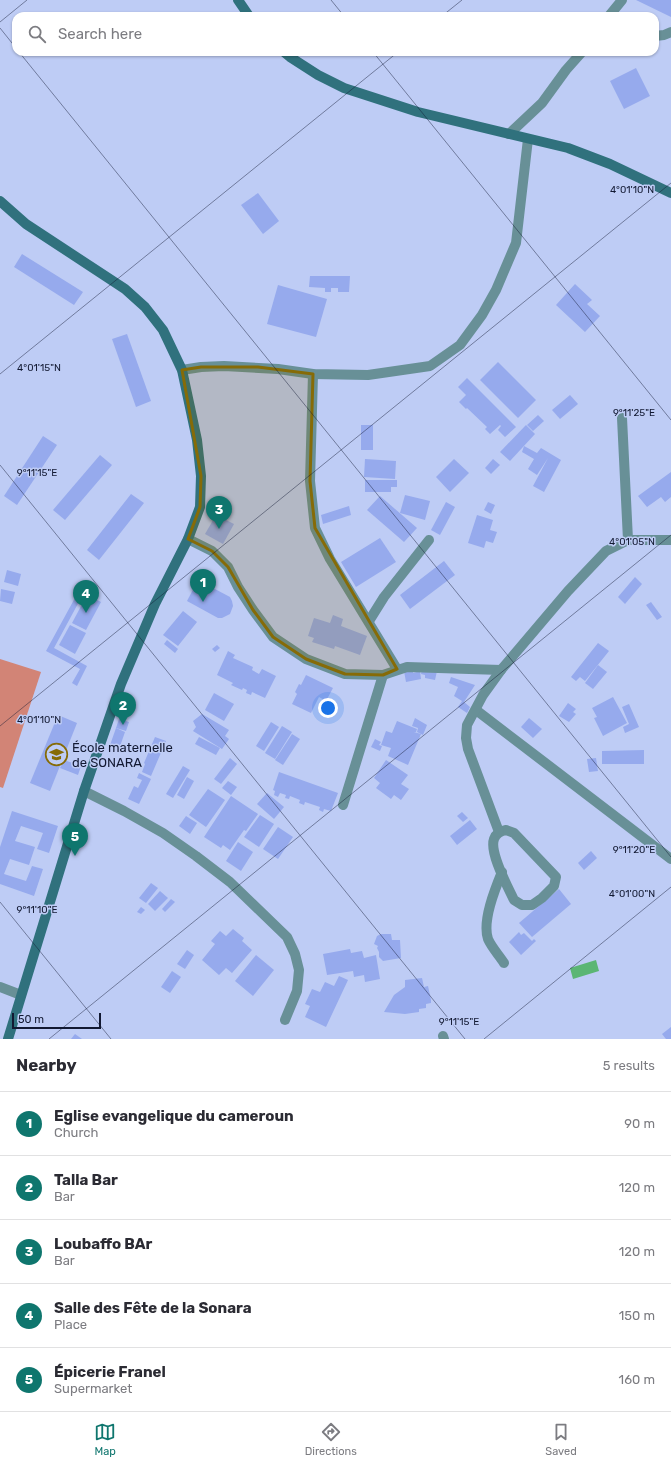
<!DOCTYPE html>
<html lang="en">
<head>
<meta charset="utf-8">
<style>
  body { margin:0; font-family:Rubik,sans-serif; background:#f2f2f3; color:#2b2b33 }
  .scale { position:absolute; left:12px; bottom:10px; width:89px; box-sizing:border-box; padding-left:4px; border:2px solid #121932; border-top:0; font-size:11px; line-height:14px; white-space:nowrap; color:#121932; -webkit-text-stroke:3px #beccf5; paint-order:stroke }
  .you { position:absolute; left:328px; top:708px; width:14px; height:14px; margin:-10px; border:3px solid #fff; border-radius:50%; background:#1a73e8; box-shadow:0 0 0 6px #1a73e833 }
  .badge { display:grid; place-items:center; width:26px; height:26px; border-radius:50%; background:#0f766e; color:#fff; font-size:13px; font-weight:700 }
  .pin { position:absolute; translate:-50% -33px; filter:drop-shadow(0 1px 2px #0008) }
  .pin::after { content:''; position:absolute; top:21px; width:14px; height:12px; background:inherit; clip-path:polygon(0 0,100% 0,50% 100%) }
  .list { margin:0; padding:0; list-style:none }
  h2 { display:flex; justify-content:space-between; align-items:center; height:52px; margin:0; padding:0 16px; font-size:17px }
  h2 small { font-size:13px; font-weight:400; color:#7c7c81 }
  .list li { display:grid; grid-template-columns:26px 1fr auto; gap:12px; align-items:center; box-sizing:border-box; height:64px; padding:0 16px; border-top:1px solid #e1e1e2 }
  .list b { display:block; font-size:15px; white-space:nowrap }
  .list p { margin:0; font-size:13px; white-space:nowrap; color:#7c7c81 }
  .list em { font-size:13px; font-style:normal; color:#7c7c81 }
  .icon { flex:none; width:22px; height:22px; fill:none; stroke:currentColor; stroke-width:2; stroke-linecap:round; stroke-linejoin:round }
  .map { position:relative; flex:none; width:671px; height:1039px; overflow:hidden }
  .search { position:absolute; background:#fff; box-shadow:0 1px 3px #0004; left:12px; right:12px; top:12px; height:44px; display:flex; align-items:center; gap:10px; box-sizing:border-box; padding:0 14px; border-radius:12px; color:#7c7c81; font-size:15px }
  .sheet { height:372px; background:#fff }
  nav { display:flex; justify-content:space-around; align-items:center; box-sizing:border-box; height:56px; border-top:1px solid #e1e1e2; background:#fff; font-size:11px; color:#7c7c81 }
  nav a { display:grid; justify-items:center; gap:2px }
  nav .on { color:#0f766e }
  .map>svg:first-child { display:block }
  .green { fill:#d28476 }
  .water { fill:#5bb674 }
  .building { fill:#96aaed }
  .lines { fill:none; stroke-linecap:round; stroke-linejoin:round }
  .street { stroke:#689097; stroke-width:10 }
  .secondary { stroke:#30717d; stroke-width:10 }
  .marked { fill:#866b07; fill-opacity:0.2; stroke:#866b07; stroke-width:3; stroke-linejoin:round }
  .ticks { fill:none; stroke:#121932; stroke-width:1; stroke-opacity:0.45 }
  .labels { text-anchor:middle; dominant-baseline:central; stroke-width:3; stroke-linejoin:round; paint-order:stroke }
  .poi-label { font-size:13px; fill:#121932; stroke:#beccf5; text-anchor:start }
  .ticks-label { font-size:10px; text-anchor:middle; fill:#121932; stroke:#beccf5; stroke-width:3; stroke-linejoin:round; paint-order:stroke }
</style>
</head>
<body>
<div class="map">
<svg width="671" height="1039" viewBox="0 0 671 1039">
  <rect width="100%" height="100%" fill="#beccf5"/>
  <path class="green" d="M0,659L41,672L3,788L0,787Z"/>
  <path class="water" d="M596,960L599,971L573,979L570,968Z"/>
  <g class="building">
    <path d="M636,0H671V17Z"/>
    <path d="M636,68L650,96L624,109L610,81Z"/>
    <path d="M258,193L279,221L263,234L241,205Z"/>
    <path d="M22,254L83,292L74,305L14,267Z"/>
    <path d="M310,276H350L349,292H338V288H331V292H325V288L309,287Z"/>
    <path d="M575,284L592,300L587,304L600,316L585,332L556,305Z"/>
    <path d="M278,285L327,299L316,337L267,324Z"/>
    <path d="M127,334L151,401L136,407L112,339Z"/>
    <path d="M498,362L536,400L518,418L480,380Z"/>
    <path d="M467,378L516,427L505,437L498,430L501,426L500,425L490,434L485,429L487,427L467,408L466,409L459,402L466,395L458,387Z"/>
    <path d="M570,395L578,404L560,419L552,410Z"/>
    <path d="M538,415L544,421L533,431L527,425Z"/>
    <rect x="361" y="425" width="12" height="25"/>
    <path d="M526,425L535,434L510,461L500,452Z"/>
    <path d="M43,436L57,445L17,505L4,496Z"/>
    <path d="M524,446L537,453L541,448L561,460L544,492L533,486L548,458L537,475L528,469L534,459L522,452Z"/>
    <path d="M100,455L112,465L65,520L53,510Z"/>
    <path d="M365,459L396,461L395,479L364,477Z"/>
    <path d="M454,459L469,473L450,492L436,477Z"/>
    <path d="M493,459L500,465L491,474L485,468Z"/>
    <path d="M671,472V497L665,502L661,497L647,507L638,496Z"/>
    <path d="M365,480H397V487H391V492H365Z"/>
    <path d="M131,494L144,503L99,560L87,550Z"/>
    <path d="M405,495L430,501L425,520L400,513Z"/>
    <path d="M380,496L417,528L404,542L367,510Z"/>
    <path d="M446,502L455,507L440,535L431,530Z"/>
    <path d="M488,502L495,505L491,514L484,510Z"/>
    <path d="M349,506L351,515L323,524L321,515Z"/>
    <path d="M216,515L234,524L223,544L205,534Z"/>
    <path d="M477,515L493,520L490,530L497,532L493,543L486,541L484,548L468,543Z"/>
    <path d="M380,538L396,562L356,587L341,562Z"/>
    <path d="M444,561L455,575L410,609L400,595Z"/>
    <path d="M7,570L21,574L18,586L4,582Z"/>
    <path d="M635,577L642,584L625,604L618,597Z"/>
    <path d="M198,580L230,597L232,601L233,606L230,614L222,618H218L187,601Z"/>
    <path d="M82,585L87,587L54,648L87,666L77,686L72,683L80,669L46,651Z"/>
    <path d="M1,589L15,592L12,604L0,601Z"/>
    <path d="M87,595L101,602L86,630L72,623Z"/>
    <path d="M651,602L662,617L657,620L646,605Z"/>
    <path d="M183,611L197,622L178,646L163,635Z"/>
    <path d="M333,615L343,619L341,626L367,636L360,655L335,646L334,649L312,642L314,638L308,636L314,618L330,623Z"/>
    <path d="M70,625L86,633L75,654L59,645Z"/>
    <path d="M167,640L178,649L175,653L164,644Z"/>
    <path d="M598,643L609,651L585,681L580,677L576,681L571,677Z"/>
    <path d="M217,645L220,648L215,652L212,649Z"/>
    <path d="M228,651L235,655L233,658L253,667L252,670L259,674L262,669L276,676L265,698L252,692L251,695L246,693L247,690L243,688L242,690L231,685L233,683L217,675Z"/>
    <path d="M598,665L607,672L593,689L585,683Z"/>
    <path d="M413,669V673L420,671L421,679L406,682L404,671Z"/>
    <path d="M422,670L437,671L435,680L425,678V675L421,674Z"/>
    <path d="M306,675L333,688L326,701L319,697L311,713L292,704L297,694L295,692L299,684L301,685Z"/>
    <path d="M451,677L475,685L464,702L470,707L467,713L458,707L462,701L454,696L458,687L449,683Z"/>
    <path d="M214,693L234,704L224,721L205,710Z"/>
    <path d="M613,697L627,723L603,736L594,718L597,717L592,708Z"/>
    <path d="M568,703L576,709L573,712L576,714L569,722L559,716Z"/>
    <path d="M629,704L639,727L625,733L623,727L629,724L622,707Z"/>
    <path d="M202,714L229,730L225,736L229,739L222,749L193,731L196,727L193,721Z"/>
    <path d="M58,715L77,723L50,791L30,783Z"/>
    <path d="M415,718L427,725L423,735L417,732L418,728L412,726Z"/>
    <path d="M529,718L542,729L533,738L521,727Z"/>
    <path d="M119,719L129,722L126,731L116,728Z"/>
    <path d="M397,721L417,729L416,732H414L421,734L408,765L388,756L391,748L381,745L386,731L392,733Z"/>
    <path d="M271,722L279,727L264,751L256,746Z"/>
    <path d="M282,726L292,732L275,759L265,753Z"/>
    <path d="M116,728L125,732L118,752L109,748Z"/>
    <path d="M292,734L300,739L283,765L275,760Z"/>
    <path d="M155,737L166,741L151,776L142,772L145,764L144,763Z"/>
    <path d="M199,737L220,748L216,755L195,744Z"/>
    <path d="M375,739L381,742L379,745L382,746L380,751L371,747Z"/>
    <path d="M644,750V764H602V751Z"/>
    <path d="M230,758L237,764L221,784L214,779Z"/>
    <path d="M596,758L598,771L589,772L587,759Z"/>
    <path d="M64,760L81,766L78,775L60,768Z"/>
    <path d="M386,760L408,775L401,784L409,789L401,800L394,795L391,799L376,788L380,783L374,778Z"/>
    <path d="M183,766L190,770L173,798L166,794Z"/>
    <path d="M279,772L338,793L331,811L324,809L323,812L319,810L320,807L305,802L304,805L299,803L300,800L290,796L289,799L285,798L286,795L280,793L278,797L274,795L275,791L273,790Z"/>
    <path d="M139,773L151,779L139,804L128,799L134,786L138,788L142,780L137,778Z"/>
    <path d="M187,777L194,781L184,799L177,795Z"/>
    <path d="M228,781L237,787L231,795L222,788Z"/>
    <path d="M208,789L225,800L206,827L189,815Z"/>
    <path d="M267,793L284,807L274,819L257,804Z"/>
    <path d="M231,796L258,814L246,831L244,830L230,850L223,845L221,848L204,837Z"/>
    <path d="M12,811L58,826L49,853L37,849L43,833L21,826L15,841L35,847L29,865L10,859L4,874L26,881L32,866L43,869L34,896L0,884V847Z"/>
    <path d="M462,812L468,818L463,822L457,816Z"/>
    <path d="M260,815L274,824L259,847L244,837Z"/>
    <path d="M186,816L197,823L190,834L179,826Z"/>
    <path d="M470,820L477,829L457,845L450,836Z"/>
    <path d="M278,827L293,837L278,859L263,849Z"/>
    <path d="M238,842L253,852L241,871L226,861Z"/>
    <path d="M591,851L597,858L584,870L578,863Z"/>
    <path d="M151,883L158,888L146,903L139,898Z"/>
    <path d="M559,889L571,904L532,937L519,923Z"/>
    <path d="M160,891L168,898L155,911L148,904Z"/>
    <path d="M171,899L175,902L165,912L162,909Z"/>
    <path d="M141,907L145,910L141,914L137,912Z"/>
    <path d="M233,929L244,938L242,941L252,950L232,973L226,968L219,975L202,960L215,944L211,941L220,931L226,936Z"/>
    <path d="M519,932L521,935L524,933L532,941L534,939L536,941L521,955L509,942Z"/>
    <path d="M381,934H391L392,940H400L401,958L383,961L379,957V952L377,948L378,946L374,944L377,936Z"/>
    <path d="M350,949L351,953L362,951L364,958L376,955L380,979L365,982L364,975L354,977L353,971L327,975L323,954Z"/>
    <path d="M187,950L194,955L185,969L177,964Z"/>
    <path d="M256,955L274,970L253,996L235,981Z"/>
    <path d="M172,971L181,977L170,993L161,987Z"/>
    <path d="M339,976L348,980L326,1027L305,1017L310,1006L305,1004L312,989L320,992L325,982L334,986Z"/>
    <path d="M422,978L424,987L428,986L431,1000V1003L426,1004V1008L419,1009V1012L405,1014L384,1012L394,995L405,987V980Z"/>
    <path d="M671,1027V1039H666L662,1034Z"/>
    <path d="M75,1034L82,1039H71Z"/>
  </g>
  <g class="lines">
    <g class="street">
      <path d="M609,16L622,0"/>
      <path d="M655,36L664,35L671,32"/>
      <path d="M509,134L542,103L566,70L582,52"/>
      <path d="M182,370L201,367L224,366L278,369L313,374L368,375L430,366L460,345L482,315L496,290L516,243L528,139"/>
      <path d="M313,374L310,481L315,528L330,559L397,669"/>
      <path d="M622,418L628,540"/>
      <path d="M188,539L212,551L228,567L238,587L253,610L273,637L306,659L345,674L383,675L407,667L501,670"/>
      <path d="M369,621L384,597L429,540"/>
      <path d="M476,710L671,859"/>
      <path d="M84,791L124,811L163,833L196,856L230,882L287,937L295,954L299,970L297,991L285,1020"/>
      <path d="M343,805L383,675"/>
      <path d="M506,830L514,833L556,877L554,886L542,898L532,905H522L514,900C508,887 489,853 494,839C496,833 501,831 506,830Z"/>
      <path d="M499,832L468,749L466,738L467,725L483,695L501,670L568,591L606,551L628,540H671"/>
      <path d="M502,872C495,889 482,921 488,939C492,948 499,955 504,963"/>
      <path d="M0,987L21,995"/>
      <path d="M443,1036L444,1039"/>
    </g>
    <g class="secondary">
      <path d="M238,0L249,16"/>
      <path d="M284,52L290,57L318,75L344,88L418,112L568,148L610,164L671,193"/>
      <path d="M0,201L26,224L125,289L145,307L163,330L182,370L197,440L201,476L200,507L188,539L155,604L121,684L84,791L8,1039"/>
    </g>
  </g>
  <path class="marked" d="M201,367H258L313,374L310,481L315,528L397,669L383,675L345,674L306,659L273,637L253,610L228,567L212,551L188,539L200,507L201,476L182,370Z"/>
  <path class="ticks" d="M331,0L344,16M442,16L462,0M0,22L27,0M0,28L16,48M19,52L671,857M373,52L671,420M0,374L398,52M0,465L465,1039M0,726L671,183M0,902L111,1039M49,1039L671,535M484,1039L671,887"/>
  <defs>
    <symbol id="school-ring" viewBox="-11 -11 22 22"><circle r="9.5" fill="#beccf5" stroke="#866b07" stroke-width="1.5"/><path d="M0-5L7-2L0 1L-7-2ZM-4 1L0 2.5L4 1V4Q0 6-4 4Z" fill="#866b07"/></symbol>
  </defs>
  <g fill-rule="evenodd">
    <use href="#school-ring" x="44" y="742" width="25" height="25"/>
  </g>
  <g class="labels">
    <g class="poi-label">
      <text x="72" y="747">École maternelle<tspan x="72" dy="15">de SONARA</tspan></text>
    </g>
  </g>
  <g class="ticks-label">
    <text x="632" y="193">4°01'10"N</text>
    <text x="39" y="371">4°01'15"N</text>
    <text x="634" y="416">9°11'25"E</text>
    <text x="37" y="476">9°11'15"E</text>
    <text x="632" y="545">4°01'05"N</text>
    <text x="39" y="723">4°01'10"N</text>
    <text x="634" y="853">9°11'20"E</text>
    <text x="632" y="897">4°01'00"N</text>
    <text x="37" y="913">9°11'10"E</text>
    <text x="459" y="1025">9°11'15"E</text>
  </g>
</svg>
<div class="scale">50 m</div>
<div class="you"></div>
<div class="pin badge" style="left:203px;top:602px">1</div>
<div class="pin badge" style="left:123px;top:725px">2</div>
<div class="pin badge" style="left:219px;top:529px">3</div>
<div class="pin badge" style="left:86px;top:613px">4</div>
<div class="pin badge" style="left:75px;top:856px">5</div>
<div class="search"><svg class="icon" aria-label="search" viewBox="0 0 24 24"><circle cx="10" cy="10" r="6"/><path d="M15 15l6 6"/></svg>Search here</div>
</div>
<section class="sheet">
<h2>Nearby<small>5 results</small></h2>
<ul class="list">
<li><span class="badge">1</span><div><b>Eglise evangelique du cameroun</b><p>Church</p></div><em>90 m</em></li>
<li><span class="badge">2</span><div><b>Talla Bar</b><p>Bar</p></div><em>120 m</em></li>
<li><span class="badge">3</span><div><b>Loubaffo BAr</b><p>Bar</p></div><em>120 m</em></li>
<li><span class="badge">4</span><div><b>Salle des Fête de la Sonara</b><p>Place</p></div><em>150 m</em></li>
<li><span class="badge">5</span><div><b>Épicerie Franel</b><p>Supermarket</p></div><em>160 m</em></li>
</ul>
</section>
<nav>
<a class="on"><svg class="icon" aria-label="map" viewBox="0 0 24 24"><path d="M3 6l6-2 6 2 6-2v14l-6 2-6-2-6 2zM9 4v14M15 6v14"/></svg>Map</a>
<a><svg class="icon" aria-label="directions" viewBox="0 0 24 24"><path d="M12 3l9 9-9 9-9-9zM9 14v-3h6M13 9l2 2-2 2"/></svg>Directions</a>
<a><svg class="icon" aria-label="saved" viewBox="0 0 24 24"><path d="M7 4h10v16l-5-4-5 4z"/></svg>Saved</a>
</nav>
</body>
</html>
